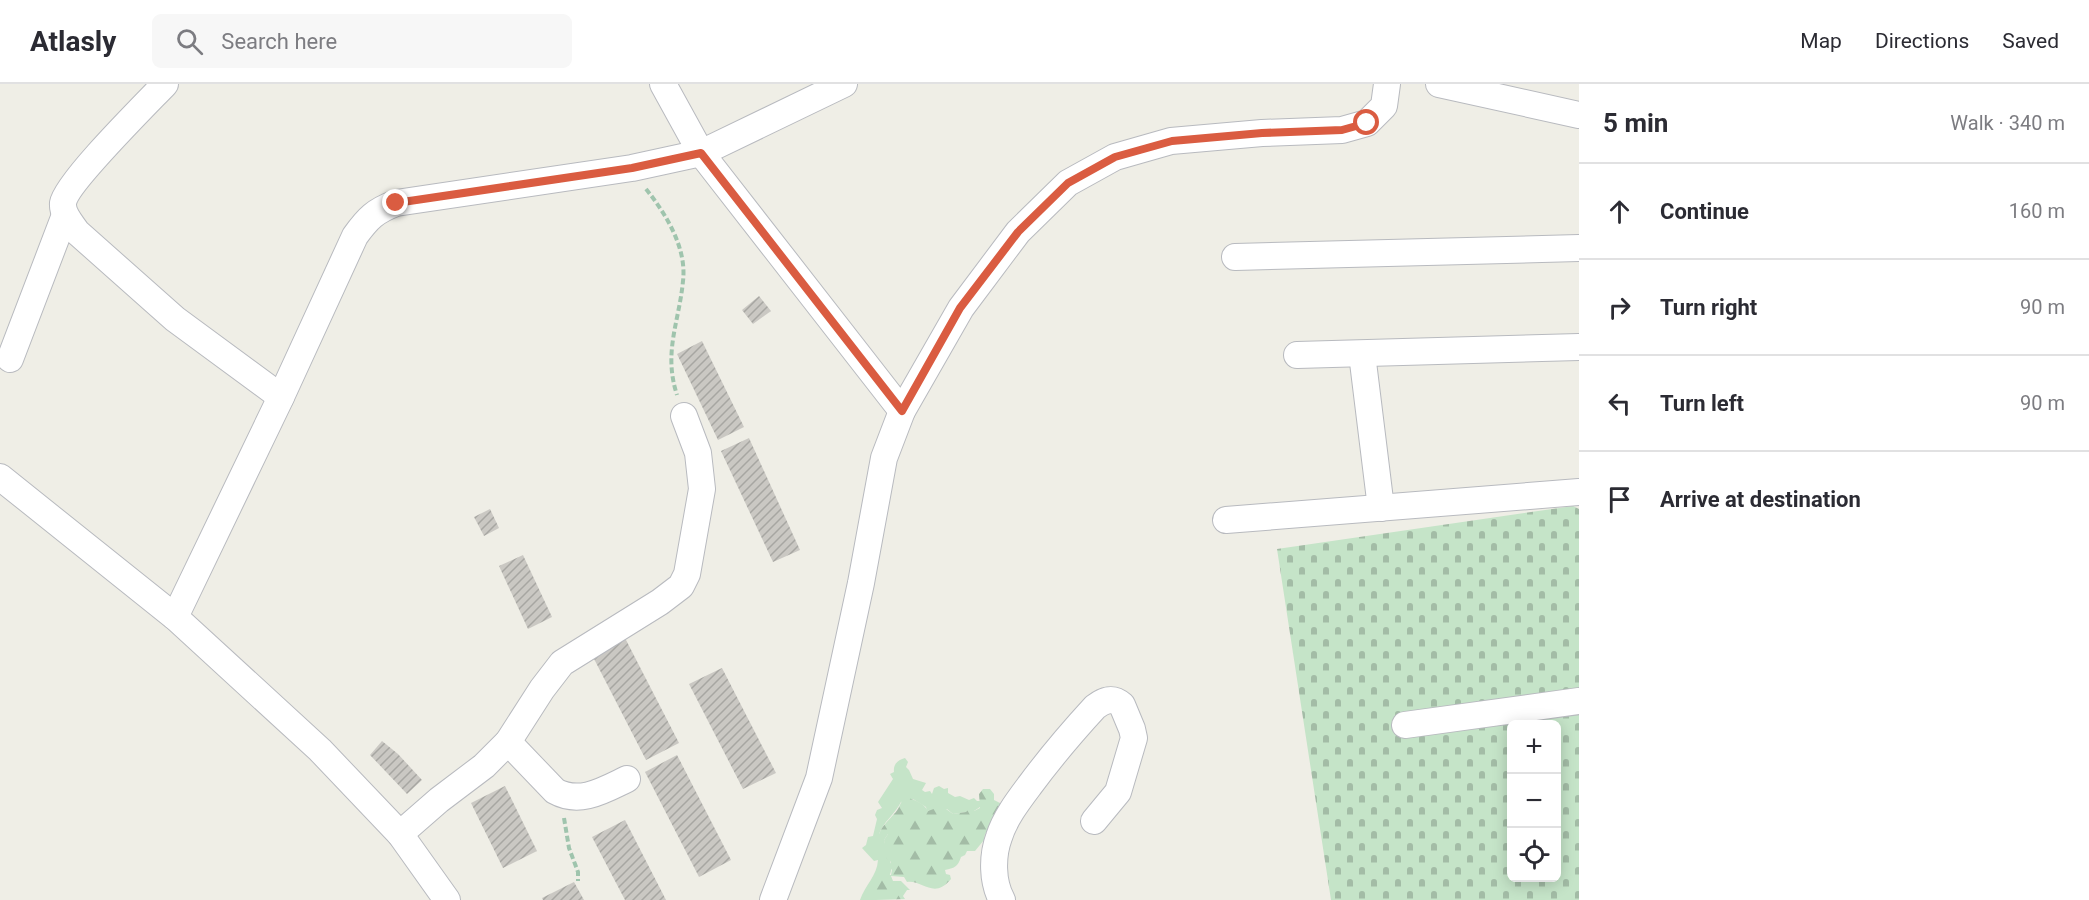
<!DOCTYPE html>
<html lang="en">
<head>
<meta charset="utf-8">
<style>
  body { margin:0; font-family:Roboto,sans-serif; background:#f7f7f7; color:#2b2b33 }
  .controls { position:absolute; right:18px; bottom:18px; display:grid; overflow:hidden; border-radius:9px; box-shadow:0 3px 15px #0003 }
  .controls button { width:54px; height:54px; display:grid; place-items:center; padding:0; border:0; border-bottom:2px solid #e1e1e2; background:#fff; color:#2b2b33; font:30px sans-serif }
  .stop { position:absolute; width:18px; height:18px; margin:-14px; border:4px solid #da5c41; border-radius:50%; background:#fff }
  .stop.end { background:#da5c41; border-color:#fff; box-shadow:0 2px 6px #0008 }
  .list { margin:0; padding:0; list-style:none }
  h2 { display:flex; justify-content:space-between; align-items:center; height:78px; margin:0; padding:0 24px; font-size:26px }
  h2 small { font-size:20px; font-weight:400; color:#7c7c81 }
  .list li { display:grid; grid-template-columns:39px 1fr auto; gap:18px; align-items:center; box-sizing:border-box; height:96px; padding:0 24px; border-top:2px solid #e1e1e2 }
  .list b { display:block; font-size:22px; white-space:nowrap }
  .list em { font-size:20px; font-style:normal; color:#7c7c81 }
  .icon { flex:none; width:33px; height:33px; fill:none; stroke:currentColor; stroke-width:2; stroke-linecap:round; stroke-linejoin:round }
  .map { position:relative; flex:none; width:1579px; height:816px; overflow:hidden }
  header { display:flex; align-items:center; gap:36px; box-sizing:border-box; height:84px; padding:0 30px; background:#fff; border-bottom:2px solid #e1e1e2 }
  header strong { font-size:28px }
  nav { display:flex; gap:33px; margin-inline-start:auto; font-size:21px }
  .search { width:420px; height:54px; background:#f7f7f7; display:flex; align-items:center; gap:15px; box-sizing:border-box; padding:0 21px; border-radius:9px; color:#7c7c81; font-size:22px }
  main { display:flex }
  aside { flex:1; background:#fff }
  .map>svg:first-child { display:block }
  .green { fill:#c5e4c8 }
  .forest { fill:url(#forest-firs) }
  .cemetery { fill:url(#cemetery-stones); fill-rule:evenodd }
  .building { fill:url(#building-hatch) }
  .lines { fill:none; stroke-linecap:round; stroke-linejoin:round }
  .minor-casing { stroke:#b8babf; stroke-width:28 }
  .path { stroke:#9fc4ad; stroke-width:4; stroke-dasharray:6 3; stroke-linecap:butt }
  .minor { stroke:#fff; stroke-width:26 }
  .route { stroke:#da5c41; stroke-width:8 }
</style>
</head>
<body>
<header>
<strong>Atlasly</strong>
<div class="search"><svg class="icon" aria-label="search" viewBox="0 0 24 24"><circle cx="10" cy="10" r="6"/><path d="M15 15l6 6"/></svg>Search here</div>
<nav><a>Map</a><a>Directions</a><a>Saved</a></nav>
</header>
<main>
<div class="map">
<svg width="1579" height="816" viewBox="0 0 1579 816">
  <defs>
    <pattern id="forest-firs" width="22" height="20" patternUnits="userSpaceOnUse" patternTransform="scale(1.5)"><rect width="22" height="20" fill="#c5e4c8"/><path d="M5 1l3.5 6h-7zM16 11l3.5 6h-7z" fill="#a3bca6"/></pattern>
    <pattern id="cemetery-stones" width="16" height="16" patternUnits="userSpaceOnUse" patternTransform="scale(1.5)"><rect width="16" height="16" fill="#c5e4c8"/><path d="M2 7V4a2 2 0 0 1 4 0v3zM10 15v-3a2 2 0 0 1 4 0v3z" fill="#a3bca6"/></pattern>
    <pattern id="building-hatch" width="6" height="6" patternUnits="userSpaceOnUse" patternTransform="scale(1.5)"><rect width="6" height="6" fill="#cac8c3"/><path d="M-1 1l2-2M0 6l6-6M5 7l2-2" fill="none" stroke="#a7a6a2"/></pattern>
  </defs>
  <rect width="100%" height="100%" fill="#efeee6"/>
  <path class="green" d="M905,674L908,678L906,683L909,686L913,695L926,699L922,706L925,708L930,707L932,710L934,704L939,702L944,705L948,704V709L955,713L960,712L969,716L974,714L977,717H981L980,723L974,727L953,730L947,725L927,727L926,723L913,715L901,718C895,730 884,737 879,750H888L884,756C892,788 898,783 876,811V816H860C865,801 877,792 878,776L874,777L862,764L866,761L868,753L873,752L877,735L875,731L877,726L882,724L878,718L893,695L890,690L894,688C893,680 898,676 905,674Z"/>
  <path class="forest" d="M983,705H990L994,710V716L1002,720L996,736L990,739L988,746L985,750L984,756L975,767H967L965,771L961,773C958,783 954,784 945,786L946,790L950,791L951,795C934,816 923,796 907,798L904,793L891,792L893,797H901L910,806H907L903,812L905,815L876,816V811L870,807C873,798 882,790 891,791L892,786L889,782L891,778L887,775L884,756L888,750H879C882,742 888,737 894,730C899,726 900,718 905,713C913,715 924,719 928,727L942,722L953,730L966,728L969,725L974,727L980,724L979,710Z"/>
  <path class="cemetery" d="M1573,422L1579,425V816H1331L1277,465ZM1512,640H1556V794H1512Z"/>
  <g class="building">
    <path d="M759,212L771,227L753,240L742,226Z"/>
    <path d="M702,257L744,343L718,356L677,270Z"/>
    <path d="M749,354L800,466L773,478L721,367Z"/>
    <path d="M490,425L499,444L484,452L474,433Z"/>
    <path d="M523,471L552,533L528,545L499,482Z"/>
    <path d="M625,554L679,659L646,676L592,571Z"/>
    <path d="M722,584L776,689L743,705L689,600Z"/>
    <path d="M382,657L398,670L422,696L407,710L370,671Z"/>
    <path d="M677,671L731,776L699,793L645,688Z"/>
    <path d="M505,702L537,767L503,784L471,719Z"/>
    <path d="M625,736L666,816H625L592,753Z"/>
    <path d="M574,798L584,816H543L542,814Z"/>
  </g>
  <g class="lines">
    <defs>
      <g id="minor">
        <path d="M165,0C147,19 66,99 63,119C62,130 71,139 77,148L175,235L281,313"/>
        <path d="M663,0L701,69L902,327"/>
        <path d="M1439,0L1579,31"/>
        <path d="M1235,173L1579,164"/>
        <path d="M1362,270L1381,424"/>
        <path d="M1297,271L1579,263"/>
        <path d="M10,275L65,131"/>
        <path d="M0,393L175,533L320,666L400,750L447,816"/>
        <path d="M1226,436L1579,408"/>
        <path d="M175,533L281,313L355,152C368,134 375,127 396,119L632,84L701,69L844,0"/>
        <path d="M1405,641L1579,617"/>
        <path d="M508,658L555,707C580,721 604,706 627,695"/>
        <path d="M400,750L439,716L484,682L508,658L542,605L562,579L660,518L681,502L687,490L702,405L698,369L684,332"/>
        <path d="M773,816L819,694L861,499L884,374L902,327L961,224L1018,148L1068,99L1115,73L1171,57L1262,49L1342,46L1367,39L1384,22L1387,0"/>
        <path d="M1002,816C992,798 992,772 999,753C1005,734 1018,717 1030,701C1050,674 1072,648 1095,623C1104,616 1113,613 1122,621L1132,645L1134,654L1118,708L1094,737"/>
      </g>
    </defs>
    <use href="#minor" class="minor-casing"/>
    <g class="path">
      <path d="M646,105C666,130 687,164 683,197C679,239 663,268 677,311"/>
      <path d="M564,734L569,764L578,788V797"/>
    </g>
    <use href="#minor" class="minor"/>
  </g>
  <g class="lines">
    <path class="route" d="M396,119L632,84L701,69L902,327L960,224L1018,148L1068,99L1115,73L1172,57L1262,49L1342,46L1367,39"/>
  </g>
</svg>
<div class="controls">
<button>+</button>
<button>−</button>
<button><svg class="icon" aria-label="locate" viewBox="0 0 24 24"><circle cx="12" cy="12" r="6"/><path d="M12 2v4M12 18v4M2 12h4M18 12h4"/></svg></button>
</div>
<div class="stop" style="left:1367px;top:39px"></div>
<div class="stop end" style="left:396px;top:119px"></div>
</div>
<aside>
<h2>5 min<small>Walk · 340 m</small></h2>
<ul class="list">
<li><svg class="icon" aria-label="ahead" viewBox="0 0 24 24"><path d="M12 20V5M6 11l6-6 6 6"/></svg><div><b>Continue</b></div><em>160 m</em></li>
<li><svg class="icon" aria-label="right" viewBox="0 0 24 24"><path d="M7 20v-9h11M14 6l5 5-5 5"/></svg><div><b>Turn right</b></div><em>90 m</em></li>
<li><svg class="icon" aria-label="left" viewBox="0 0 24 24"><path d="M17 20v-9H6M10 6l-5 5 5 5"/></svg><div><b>Turn left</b></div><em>90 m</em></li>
<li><svg class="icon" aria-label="arrive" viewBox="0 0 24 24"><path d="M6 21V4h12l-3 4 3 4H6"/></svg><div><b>Arrive at destination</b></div></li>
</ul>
</aside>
</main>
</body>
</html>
